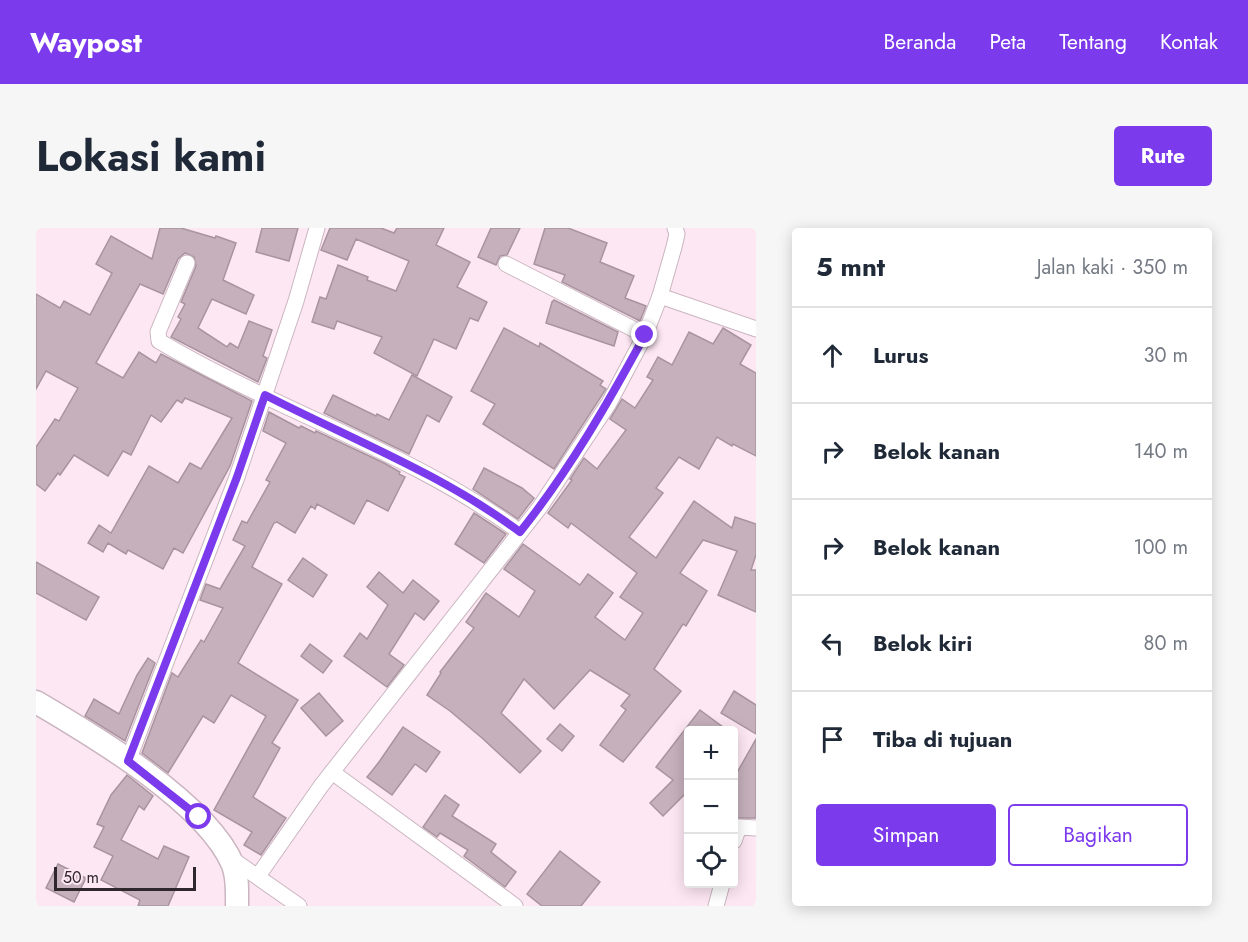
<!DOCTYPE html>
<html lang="id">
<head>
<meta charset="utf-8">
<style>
  body { margin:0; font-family:Jost,sans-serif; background:#f6f6f7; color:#1f2937 }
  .controls { position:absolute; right:18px; bottom:18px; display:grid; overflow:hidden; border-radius:6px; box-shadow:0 3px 15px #0003 }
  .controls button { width:54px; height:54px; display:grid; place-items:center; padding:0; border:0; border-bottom:2px solid #e0e1e3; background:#fff; color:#1f2937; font:30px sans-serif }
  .scale { position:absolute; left:18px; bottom:15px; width:142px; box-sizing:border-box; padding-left:6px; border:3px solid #2f272b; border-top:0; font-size:16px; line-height:21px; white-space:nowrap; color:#2f272b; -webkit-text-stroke:4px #fde7f3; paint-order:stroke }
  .stop { position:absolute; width:18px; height:18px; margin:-14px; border:4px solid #7c3aed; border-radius:50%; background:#fff }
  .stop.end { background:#7c3aed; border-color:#fff; box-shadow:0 2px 6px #0008 }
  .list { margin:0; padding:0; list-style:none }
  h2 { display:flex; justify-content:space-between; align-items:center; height:78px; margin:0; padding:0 24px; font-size:26px }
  h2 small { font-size:20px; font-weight:400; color:#747a83 }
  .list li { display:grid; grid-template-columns:39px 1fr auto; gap:18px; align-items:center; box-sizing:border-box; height:96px; padding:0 24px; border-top:2px solid #e0e1e3 }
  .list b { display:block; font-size:22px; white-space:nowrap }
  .list em { font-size:20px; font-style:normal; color:#747a83 }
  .actions { display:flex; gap:12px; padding:18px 24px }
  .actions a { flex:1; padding:14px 0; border:2px solid #7c3aed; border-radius:6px; text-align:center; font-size:21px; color:#7c3aed }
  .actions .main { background:#7c3aed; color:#fff }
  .icon { flex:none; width:33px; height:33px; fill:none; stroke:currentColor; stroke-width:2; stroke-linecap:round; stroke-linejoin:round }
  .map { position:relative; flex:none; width:720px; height:678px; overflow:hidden; border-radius:6px }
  header { display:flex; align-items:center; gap:36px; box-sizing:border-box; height:84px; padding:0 30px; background:#7c3aed; color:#fff }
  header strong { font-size:28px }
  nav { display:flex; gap:33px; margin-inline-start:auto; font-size:21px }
  .intro { display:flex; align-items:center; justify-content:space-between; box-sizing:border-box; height:144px; padding:0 36px }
  h1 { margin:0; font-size:42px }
  .button { padding:15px 27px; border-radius:6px; background:#7c3aed; color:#fff; font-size:21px; font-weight:700 }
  main { display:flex; gap:36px; padding:0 36px }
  aside { flex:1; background:#fff; border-radius:6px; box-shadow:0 3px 15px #0003 }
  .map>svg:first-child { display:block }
  .building { fill:#c5b0bc; stroke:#a8949f; stroke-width:1.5 }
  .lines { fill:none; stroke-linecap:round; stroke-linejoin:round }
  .street-casing { stroke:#cab5c0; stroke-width:17 }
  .secondary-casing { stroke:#cab5c0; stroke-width:25 }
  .street { stroke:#fff; stroke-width:15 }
  .secondary { stroke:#fff; stroke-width:22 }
  .route { stroke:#7c3aed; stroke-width:8 }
</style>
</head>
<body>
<header>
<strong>Waypost</strong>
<nav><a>Beranda</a><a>Peta</a><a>Tentang</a><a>Kontak</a></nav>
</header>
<div class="intro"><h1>Lokasi kami</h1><a class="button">Rute</a></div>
<main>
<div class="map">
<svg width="720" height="678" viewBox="0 0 720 678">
  <rect width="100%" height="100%" fill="#fde7f3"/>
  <g class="building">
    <path d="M124,0H145L179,10L180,8L200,15L187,52L218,67L210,86L176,71L162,100L191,119L194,115L202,120L213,93L236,102L227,128L231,130L222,154L135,109L145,91L142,89L149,76L145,74L160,38L158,29L149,25L142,31L127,66L104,56L60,135L87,150L103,124L120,135L125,126L216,173L194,238L147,325L138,320L127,341L92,322L90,326L72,315L67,324L52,315L63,297L75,305L113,238L142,255L154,235L165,241L196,190L149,170L146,175L141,172L125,194L115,187L95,227L87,223L72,248L38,227L24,247L22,245L9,263L0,256V219L19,191L23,193L42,160L10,143L0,161V66L24,80L28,73L54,87L76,45L60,36L75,8L116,31Z"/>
    <path d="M226,0H262L253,33L220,24Z"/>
    <path d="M294,0H345L358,5L361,0H408L400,17L434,34L421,59L451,74L442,93L434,90L420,121L398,111L381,148L338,125L346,109L301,93L298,101L276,94L284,69L290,71L302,37L332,49L331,52L360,63L373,33L320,11L311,32L285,22Z"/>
    <path d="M455,0H484L471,27L464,28L460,37L442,29Z"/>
    <path d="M509,0H532L571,15L564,34L598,48L589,70L610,78L604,93L526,54L529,47L498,36Z"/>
    <path d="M518,72L582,104L578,118L510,95L516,74Z"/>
    <path d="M468,100L503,119L504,115L567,153L564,157L570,161L518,241L447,196L459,176L435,163Z"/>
    <path d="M687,100L715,117L704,136L720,145V228L697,216L696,218L681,209L663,241L643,229L620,260L627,265L593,309L620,330L658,273L696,300L699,289L720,296V327L715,342H720V384L682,367L701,323L667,312L644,345L671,363L650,398L647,396L618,441L645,463L587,534L564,517L590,482L585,478L594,467L554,442L518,481L488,451L465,485L505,523L484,545L446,510L414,483L391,467L405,445L404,444L438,400L430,394L450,365L483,389L499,363L468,341L487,316L544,357L552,346L577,365L559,389L589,412L607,385L584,369L601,345L535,295L532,300L512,285L536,252L534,251L548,230L561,241L590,202L574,191L586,171L599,180L617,152L611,149L622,129L636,137L653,104L677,116Z"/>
    <path d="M376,147L416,169L403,194L391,187L373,226L288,185L297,167L340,188L341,186L353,192Z"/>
    <path d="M233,184L263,200L265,198L279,205L280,203L348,235L364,244L363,246L369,249L352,283L331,272L318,296L281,276L279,281L275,278L259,305L241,294L238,295L216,339L246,356L202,435L262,472L236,515L244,520L217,569L250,590L225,627L208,617L216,604L178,582L230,488L195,467L178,495L167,488L132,545L106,525L136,445L142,449L165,412L168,414L187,380L164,372L170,356L184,361L209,318L197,312L206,293L211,295L234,254L230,252L250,215L227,203Z"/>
    <path d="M448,240L486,260L498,270L482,291L437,261Z"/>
    <path d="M438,285L470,306L448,335L419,316Z"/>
    <path d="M267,330L291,347L277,369L252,352Z"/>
    <path d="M0,334L63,369L50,392L0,365Z"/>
    <path d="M343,344L367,365L377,352L403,373L388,392L379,385L353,426L368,437L351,459L308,428L324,405L331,411L352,377L331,359Z"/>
    <path d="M274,416L296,433L287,445L265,428Z"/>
    <path d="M112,430L119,435L89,513L49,488L58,471L83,486L101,447Z"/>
    <path d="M698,463L720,477V506L685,485Z"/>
    <path d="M283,465L307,493L290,508L265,480Z"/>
    <path d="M664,482L691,502H652V565L651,564L627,588L614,575L637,552L620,539Z"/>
    <path d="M524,496L538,508L526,523L511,511Z"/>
    <path d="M367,499L404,524L390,544L379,536L356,567L331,549L343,534Z"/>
    <path d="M720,511V590H699L698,589V550Z"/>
    <path d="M91,547L117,568L108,582L103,578L85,612L122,631L128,618L153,629L132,678H102L104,672L65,652L77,628L58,619L68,599L61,596L75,567Z"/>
    <path d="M409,567L423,577L416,588L460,616L455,624L480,644L469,659L428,628L432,622L404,605L401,609L387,599Z"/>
    <path d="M524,623L564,654L545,678H506L491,666Z"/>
    <path d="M22,636L50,650L38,674L10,660Z"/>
  </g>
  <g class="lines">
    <defs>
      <g id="street">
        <path d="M151,35L122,104L123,113C239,182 375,224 484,304"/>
        <path d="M470,36L609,107"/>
        <path d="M624,68L720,101"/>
        <path d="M92,533L201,249L260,73L281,0"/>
        <path d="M296,544L479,678"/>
        <path d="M698,613L703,599L720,600"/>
        <path d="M193,629L263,678"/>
        <path d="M222,648L285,558L504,279L573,175L609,107L624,68L638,19L641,6L639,0"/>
        <path d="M680,678L686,656"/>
      </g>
      <path id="secondary" d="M0,474C58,508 171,575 197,637C202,650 201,664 201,678"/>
    </defs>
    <use href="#street" class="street-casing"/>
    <use href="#secondary" class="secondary-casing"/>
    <use href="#street" class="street"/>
    <use href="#secondary" class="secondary"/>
  </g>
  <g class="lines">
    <path class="route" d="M163,589L92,533L201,249L229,167C315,211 406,246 484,304C533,243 572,175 609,107"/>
  </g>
</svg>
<div class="controls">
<button>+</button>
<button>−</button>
<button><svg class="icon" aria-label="locate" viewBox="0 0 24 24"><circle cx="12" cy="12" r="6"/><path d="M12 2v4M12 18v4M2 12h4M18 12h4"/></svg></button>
</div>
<div class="scale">50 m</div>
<div class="stop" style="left:163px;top:589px"></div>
<div class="stop end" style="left:609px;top:107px"></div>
</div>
<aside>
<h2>5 mnt<small>Jalan kaki · 350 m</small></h2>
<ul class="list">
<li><svg class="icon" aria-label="ahead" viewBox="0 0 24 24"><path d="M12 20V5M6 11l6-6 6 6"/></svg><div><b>Lurus</b></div><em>30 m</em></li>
<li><svg class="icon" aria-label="right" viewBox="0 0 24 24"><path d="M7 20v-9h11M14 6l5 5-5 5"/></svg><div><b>Belok kanan</b></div><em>140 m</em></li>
<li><svg class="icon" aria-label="right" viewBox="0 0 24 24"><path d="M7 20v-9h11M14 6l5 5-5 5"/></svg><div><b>Belok kanan</b></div><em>100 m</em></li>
<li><svg class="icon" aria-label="left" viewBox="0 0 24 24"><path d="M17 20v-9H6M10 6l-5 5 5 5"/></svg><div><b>Belok kiri</b></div><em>80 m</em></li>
<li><svg class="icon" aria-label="arrive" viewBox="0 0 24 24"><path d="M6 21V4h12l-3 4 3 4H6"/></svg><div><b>Tiba di tujuan</b></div></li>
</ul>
<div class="actions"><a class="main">Simpan</a><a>Bagikan</a></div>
</aside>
</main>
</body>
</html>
